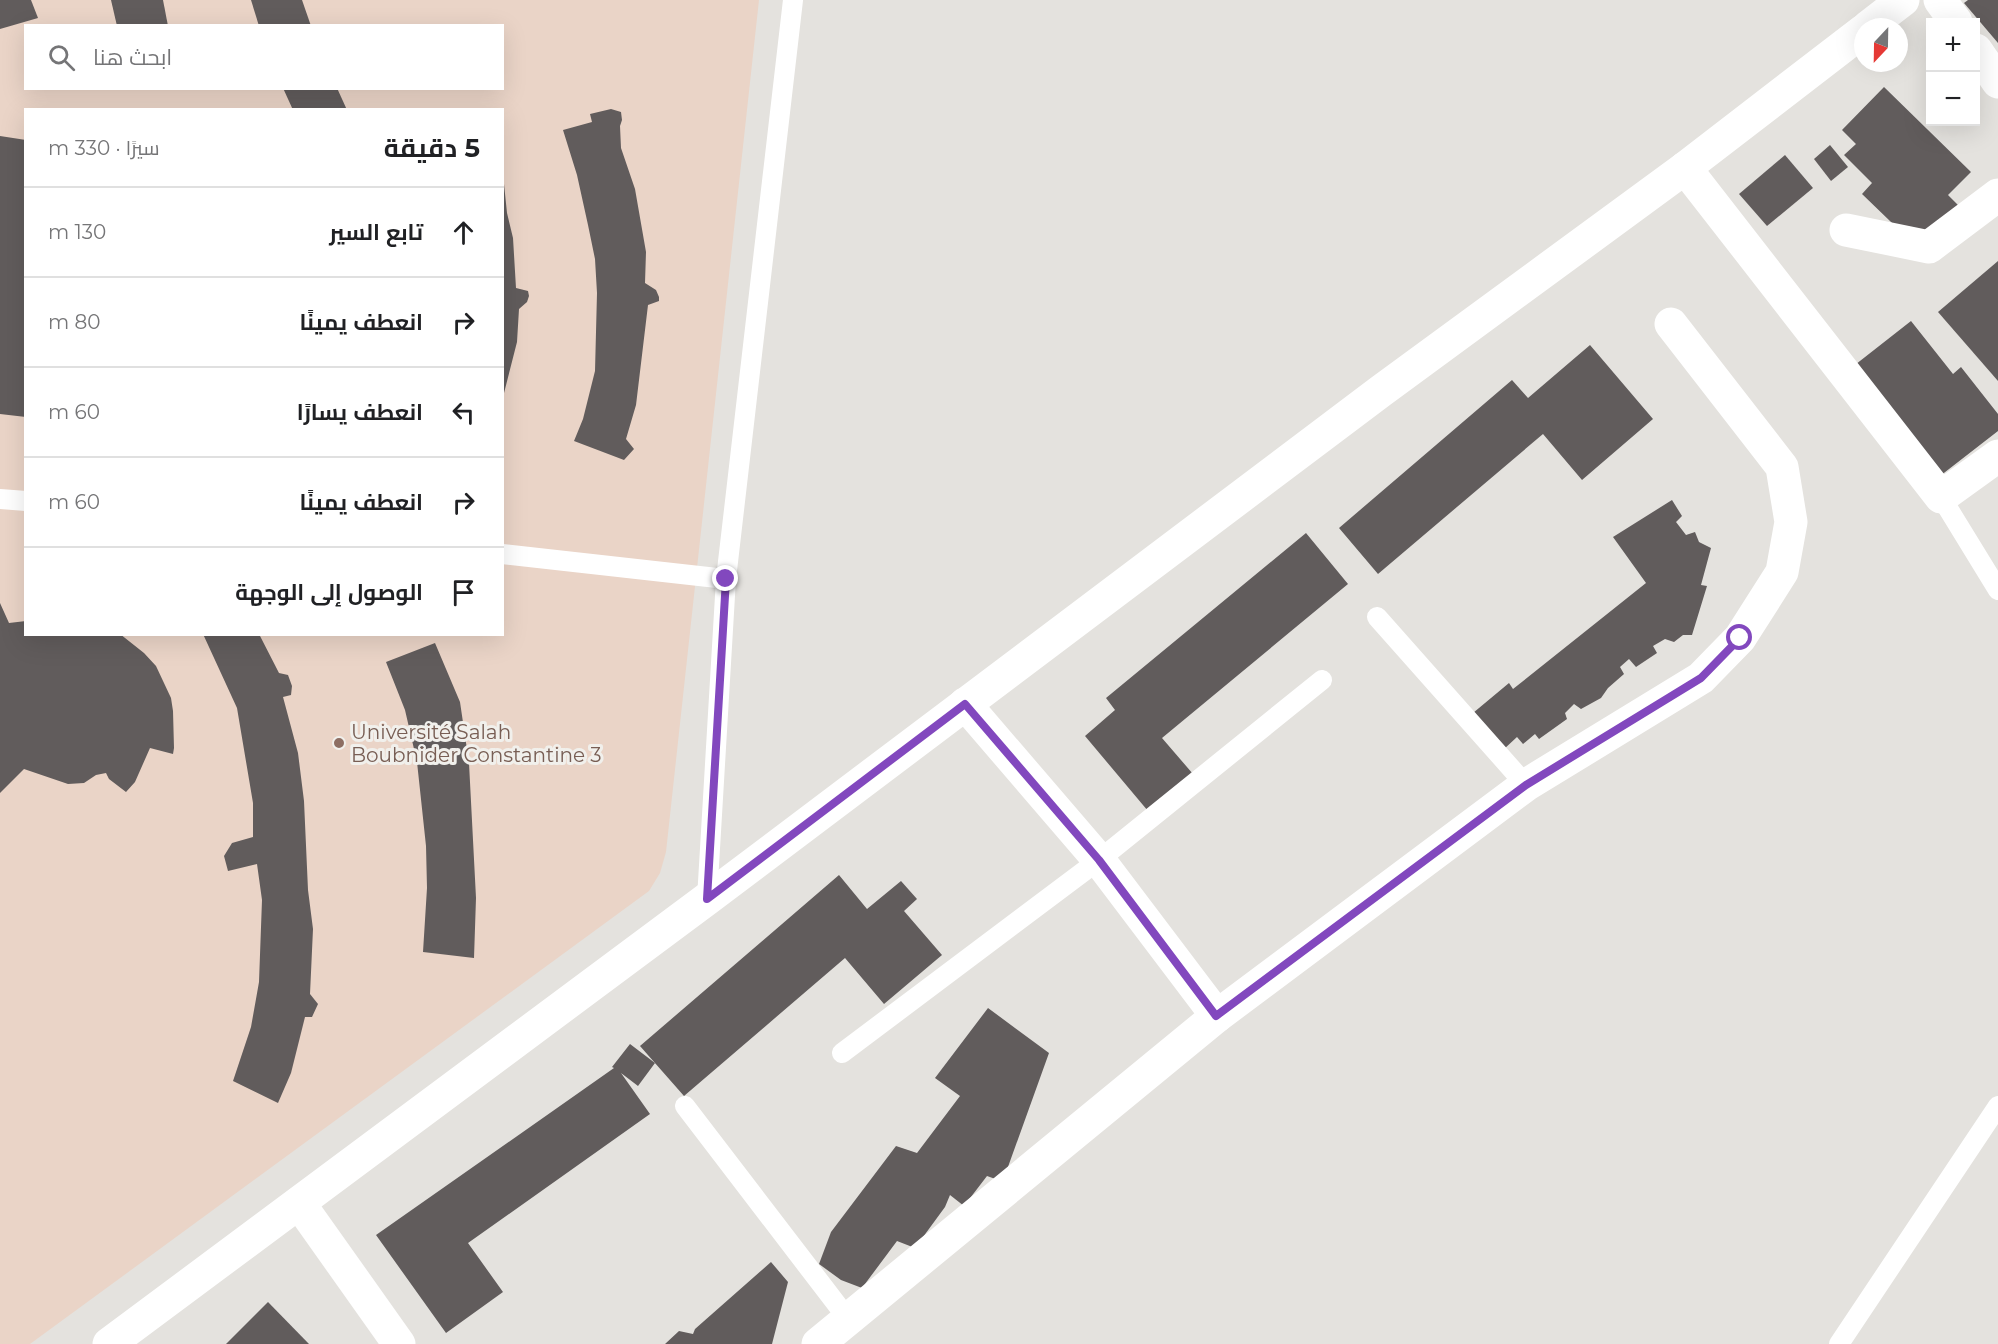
<!DOCTYPE html>
<html lang="ar">
<head>
<meta charset="utf-8">
<style>
  body { margin:0; font-family:Montserrat,Cairo,sans-serif; background:#f6f6f6; color:#202124; direction:rtl }
  .controls { position:absolute; right:18px; top:18px; display:grid; overflow:hidden; border-radius:0px; box-shadow:0 6px 24px #0002 }
  .controls button { width:54px; height:54px; display:grid; place-items:center; padding:0; border:0; border-bottom:2px solid #e0e0e0; background:#fff; color:#202124; font:30px sans-serif }
  .compass { position:absolute; left:1854px; top:18px; width:54px; height:54px; border-radius:50%; background:#fff; box-shadow:0 6px 24px #0002; rotate:202deg }
  .stop { position:absolute; width:18px; height:18px; margin:-14px; border:4px solid #8248be; border-radius:50%; background:#fff }
  .stop.end { background:#8248be; border-color:#fff; box-shadow:0 2px 6px #0008 }
  .list { margin:0; padding:0; list-style:none }
  h2 { display:flex; justify-content:space-between; align-items:center; height:78px; margin:0; padding:0 24px; font-size:26px }
  h2 small { font-size:20px; font-weight:400; color:#757577 }
  .list li { display:grid; grid-template-columns:39px 1fr auto; gap:18px; align-items:center; box-sizing:border-box; height:90px; padding:0 24px; border-top:2px solid #e0e0e0 }
  .list b { display:block; font-size:22px; white-space:nowrap }
  .list em { font-size:20px; font-style:normal; color:#757577 }
  .icon { flex:none; width:33px; height:33px; fill:none; stroke:currentColor; stroke-width:2; stroke-linecap:round; stroke-linejoin:round }
  .map { position:relative; flex:none; width:1998px; height:1344px; overflow:hidden; direction:ltr }
  .search { position:absolute; background:#fff; box-shadow:0 6px 24px #0002; left:24px; top:24px; width:480px; height:66px; display:flex; align-items:center; gap:15px; box-sizing:border-box; padding:0 21px; border-radius:0px; color:#757577; font-size:22px }
  .panel { position:absolute; background:#fff; box-shadow:0 6px 24px #0002; left:24px; top:108px; width:480px; height:528px; border-radius:0px; direction:rtl }
  .map>svg:first-child { display:block }
  .education { fill:#ead4c7; fill-rule:evenodd }
  .building { fill:#615c5c }
  .lines { fill:none; stroke-linecap:round; stroke-linejoin:round }
  .service { stroke:#fff; stroke-width:20 }
  .minor { stroke:#fff; stroke-width:33 }
  .secondary { stroke:#fff; stroke-width:33 }
  .route { stroke:#8248be; stroke-width:8 }
  .education-dot { fill:#8d6e63; stroke:#f1f0ec; stroke-width:2 }
  .labels { text-anchor:middle; dominant-baseline:central; stroke-width:6; stroke-linejoin:round; paint-order:stroke }
  .education-label { font-size:20px; fill:#785e54; stroke:#f1f0ec; text-anchor:start }
</style>
</head>
<body>
<div class="map">
<svg width="1998" height="1344" viewBox="0 0 1998 1344">
  <rect width="100%" height="100%" fill="#e4e2de"/>
  <path class="education" d="M0,0H759L666,852L660,873L649,891L30,1344H0ZM26,26H502V88H26ZM26,110H502V634H26Z"/>
  <g class="building">
    <path d="M0,0H31L38,18L0,29Z"/>
    <path d="M111,0H163L168,26H117Z"/>
    <path d="M251,0H302L311,26H259Z"/>
    <path d="M1968,0H1998V43L1964,3Z"/>
    <path d="M1884,87L1971,172L1948,195L1960,207L1919,249L1862,194L1872,183L1844,155L1856,144L1842,130Z"/>
    <path d="M283,88H337L347,110H293Z"/>
    <path d="M611,109L621,112L622,120L620,126L621,148L635,189L646,252L645,283L656,290L659,297V301L648,305L636,405L626,439L634,449L624,460L574,441L583,419L595,371L597,293L595,259L588,225L577,175L563,130L592,122L590,114Z"/>
    <path d="M0,136L26,140V417L0,414Z"/>
    <path d="M1830,145L1848,167L1831,181L1814,159Z"/>
    <path d="M1785,155L1813,188L1767,226L1739,194Z"/>
    <path d="M502,184H504L507,213L513,238L516,288L528,291L529,296L527,302L519,309L517,342L503,397Z"/>
    <path d="M1998,261V381L1938,312Z"/>
    <path d="M1911,321L1953,374L1961,367L1998,414V431L1940,476L1837,379Z"/>
    <path d="M1590,345L1653,419L1582,480L1543,434L1378,574L1339,528L1512,380L1528,398Z"/>
    <path d="M1672,500L1682,516L1676,522L1686,535L1695,532L1699,542L1711,548L1701,585L1707,586L1692,635H1683L1674,642L1665,639L1653,646L1657,653L1636,667L1629,659L1620,667L1624,674L1608,688L1601,698L1581,709L1574,704L1565,713L1567,719L1539,739L1535,734L1523,744L1517,737L1503,750L1473,713L1509,683L1513,689L1646,583L1613,537Z"/>
    <path d="M1306,533L1348,584L1162,738L1193,774L1148,811L1085,736L1115,710L1106,698Z"/>
    <path d="M0,603L9,623L26,621V634H120L144,653L156,666L171,698L173,711L174,748L173,754L150,748L135,782L126,792L109,779L106,773L96,775L84,783L68,784L24,769L0,793Z"/>
    <path d="M203,634H259L279,673L288,675L292,686L291,695L283,697L298,753L304,801L308,890L313,929L310,994L318,1004L312,1017H305L291,1073L278,1103L233,1081L251,1027L259,982L262,900L257,864L228,871L224,856L232,843L253,837V803L237,708Z"/>
    <path d="M435,643L460,702L469,763L476,898L474,958L423,952L427,888L426,846L417,762L405,710L386,662Z"/>
    <path d="M839,875L867,909L901,881L917,899L904,911L942,955L884,1004L845,958L684,1096L640,1046Z"/>
    <path d="M988,1008L1049,1053L1004,1178L1001,1181L987,1176L964,1206L950,1195L945,1207L915,1248L897,1241L862,1288L841,1280L819,1264L831,1232L896,1146L917,1153L960,1096L935,1078Z"/>
    <path d="M630,1044L655,1063L638,1086L621,1073L650,1114L468,1243L503,1292L446,1333L376,1235L614,1068L612,1067Z"/>
    <path d="M771,1262L788,1282L772,1344H665L679,1331L693,1334L695,1329Z"/>
    <path d="M268,1302L309,1344H226Z"/>
  </g>
  <g class="lines">
    <g class="service">
      <path d="M1941,497L1998,590"/>
      <path d="M0,499L26,501"/>
      <path d="M502,554L726,579"/>
      <path d="M1377,617L1526,785"/>
      <path d="M707,899L726,579L793,0"/>
      <path d="M842,1053L1099,860L1322,680"/>
      <path d="M685,1106L848,1319"/>
      <path d="M1839,1344L1998,1106"/>
    </g>
    <g class="minor">
      <path d="M1940,0L1956,22"/>
      <path d="M1976,50L1998,82"/>
      <path d="M1685,168L1941,497L1998,456"/>
      <path d="M1846,230L1929,247L1998,195"/>
      <path d="M965,704L1099,860L1217,1016"/>
      <path d="M299,1203L399,1344"/>
      <path d="M818,1344L1217,1016L1526,785L1701,678L1740,638L1782,572L1791,522L1782,467L1671,324"/>
    </g>
    <g class="secondary">
      <path d="M1868,27L1903,0"/>
      <path d="M109,1344L707,899L1381,391L1685,168L1863,31"/>
    </g>
  </g>
  <g class="lines">
    <path class="route" d="M726,579L707,899L965,704L1099,860L1216,1016L1526,785L1701,678L1740,638"/>
  </g>
  <circle class="education-dot" cx="339" cy="743" r="6"/>
  <g class="labels">
    <g class="education-label">
      <text x="351" y="732">Université Salah<tspan x="351" dy="23">Boubnider Constantine 3</tspan></text>
    </g>
  </g>
</svg>
<div class="controls">
<button>+</button>
<button>−</button>
</div>
<svg class="compass" viewBox="-18 -18 36 36"><path d="M0-13l5 13h-10z" fill="#e53935"/><path d="M0 13l5-13h-10z" fill="#757577"/></svg>
<div class="stop" style="left:1740px;top:638px"></div>
<div class="stop end" style="left:726px;top:579px"></div>
<div class="search"><svg class="icon" aria-label="search" viewBox="0 0 24 24"><circle cx="10" cy="10" r="6"/><path d="M15 15l6 6"/></svg>ابحث هنا</div>
<section class="panel">
<h2>5 دقيقة<small>سيرًا · 330 m</small></h2>
<ul class="list">
<li><svg class="icon" aria-label="ahead" viewBox="0 0 24 24"><path d="M12 20V5M6 11l6-6 6 6"/></svg><div><b>تابع السير</b></div><em>130 m</em></li>
<li><svg class="icon" aria-label="right" viewBox="0 0 24 24"><path d="M7 20v-9h11M14 6l5 5-5 5"/></svg><div><b>انعطف يمينًا</b></div><em>80 m</em></li>
<li><svg class="icon" aria-label="left" viewBox="0 0 24 24"><path d="M17 20v-9H6M10 6l-5 5 5 5"/></svg><div><b>انعطف يسارًا</b></div><em>60 m</em></li>
<li><svg class="icon" aria-label="right" viewBox="0 0 24 24"><path d="M7 20v-9h11M14 6l5 5-5 5"/></svg><div><b>انعطف يمينًا</b></div><em>60 m</em></li>
<li><svg class="icon" aria-label="arrive" viewBox="0 0 24 24"><path d="M6 21V4h12l-3 4 3 4H6"/></svg><div><b>الوصول إلى الوجهة</b></div></li>
</ul>
</section>
</div>
</body>
</html>
